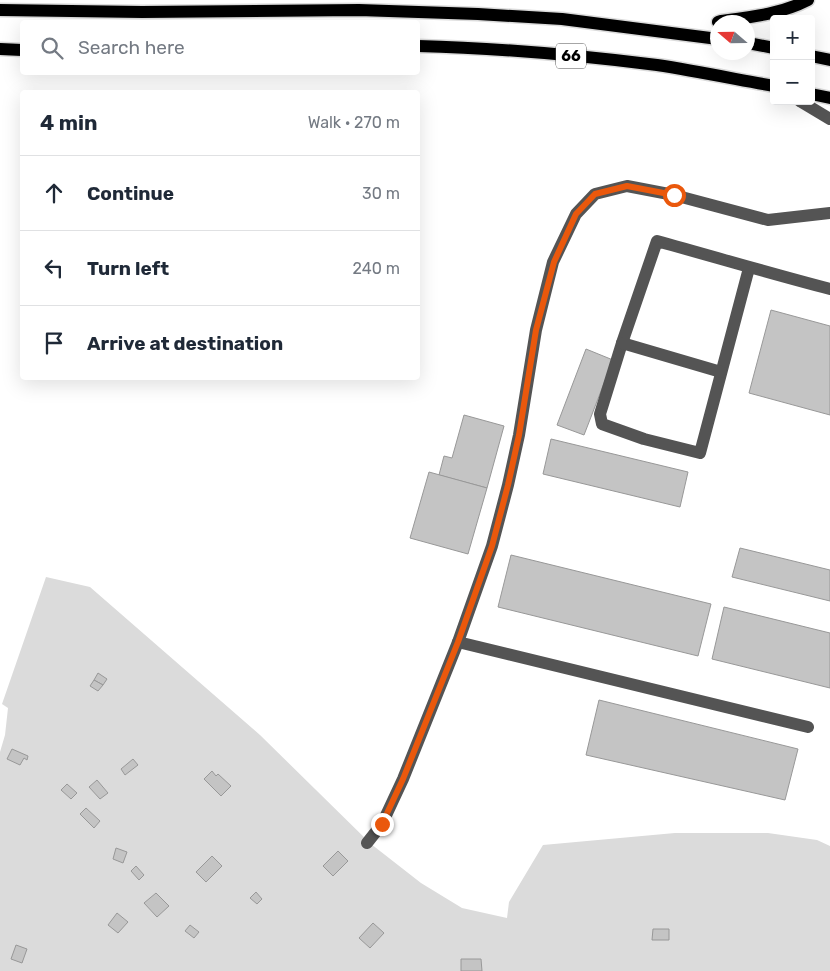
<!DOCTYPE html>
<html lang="en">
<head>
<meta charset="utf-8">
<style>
  body { margin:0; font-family:Rubik,sans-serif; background:#f2f2f3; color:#1f2937 }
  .controls { position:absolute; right:15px; top:15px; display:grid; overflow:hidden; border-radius:5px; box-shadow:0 5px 20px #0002 }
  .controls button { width:45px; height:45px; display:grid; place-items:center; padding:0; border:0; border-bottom:1px solid #e0e1e3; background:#fff; color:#1f2937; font:25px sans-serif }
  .compass { position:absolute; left:710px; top:15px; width:45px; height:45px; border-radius:50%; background:#fff; box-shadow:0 5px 20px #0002; rotate:290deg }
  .stop { position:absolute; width:15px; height:15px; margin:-11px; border:4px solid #ea580c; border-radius:50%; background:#fff }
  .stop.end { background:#ea580c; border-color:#fff; box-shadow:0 1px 5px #0008 }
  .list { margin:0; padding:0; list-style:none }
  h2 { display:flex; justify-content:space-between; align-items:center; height:65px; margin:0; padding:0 20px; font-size:21px }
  h2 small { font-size:16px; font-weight:400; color:#747a83 }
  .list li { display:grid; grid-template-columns:32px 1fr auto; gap:15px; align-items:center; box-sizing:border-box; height:75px; padding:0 20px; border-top:1px solid #e0e1e3 }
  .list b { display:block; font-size:19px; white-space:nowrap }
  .list em { font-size:16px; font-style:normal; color:#747a83 }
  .icon { flex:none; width:28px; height:28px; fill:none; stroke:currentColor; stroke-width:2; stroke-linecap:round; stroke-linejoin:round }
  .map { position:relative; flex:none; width:830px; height:971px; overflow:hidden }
  .search { position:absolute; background:#fff; box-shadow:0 5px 20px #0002; left:20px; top:20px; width:400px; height:55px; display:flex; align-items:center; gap:12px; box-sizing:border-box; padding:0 18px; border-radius:5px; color:#747a83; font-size:19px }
  .panel { position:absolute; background:#fff; box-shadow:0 5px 20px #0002; left:20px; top:90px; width:400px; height:290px; border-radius:5px }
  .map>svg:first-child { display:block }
  .green { fill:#dbdbdb }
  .building { fill:#c4c4c4; stroke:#989898 }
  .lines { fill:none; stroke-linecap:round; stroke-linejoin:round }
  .major-casing { stroke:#dbdbdb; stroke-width:15 }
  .minor { stroke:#545454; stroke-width:12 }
  .major { stroke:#000; stroke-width:12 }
  .route { stroke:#ea580c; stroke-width:6 }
  .labels { text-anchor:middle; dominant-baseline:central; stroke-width:5; stroke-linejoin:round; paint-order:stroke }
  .shield { fill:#fff; stroke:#4c4c4c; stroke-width:1 }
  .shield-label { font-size:15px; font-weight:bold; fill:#000 }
</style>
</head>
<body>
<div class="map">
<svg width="830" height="971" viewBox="0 0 830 971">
  <rect width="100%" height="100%" fill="#fff"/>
  <path class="green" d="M46,577L90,587L260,735L371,844L421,883L462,908L507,918L509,902L543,845L675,833H768L817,840L830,846V971H0V752L5,735L8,708L2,704Z"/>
  <g class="building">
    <path d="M771,310L830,326V415L749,393Z"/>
    <path d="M586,349L613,360L584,435L557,425Z"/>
    <path d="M464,415L504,426L487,488L439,475L444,456L452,458Z"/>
    <path d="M551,439L688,472L680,507L543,474Z"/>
    <path d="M429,472L487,488L468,554L410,538Z"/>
    <path d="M740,548L830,570V601L732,577Z"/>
    <path d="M511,555L711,604L698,656L498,607Z"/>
    <path d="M724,607L830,633V688L712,659Z"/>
    <path d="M98,673L107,679L103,685L94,680Z"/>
    <path d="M94,680L103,685L98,691L90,686Z"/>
    <path d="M599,700L798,749L785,800L586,755Z"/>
    <path d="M12,749L28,756L27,760L24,758L20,765L7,759Z"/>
    <path d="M133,759L138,765L125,775L121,769Z"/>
    <path d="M212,771L216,776L218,774L231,786L221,796L204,779Z"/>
    <path d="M97,780L108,793L100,799L89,787Z"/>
    <path d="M67,784L77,793L71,799L61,790Z"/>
    <path d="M86,808L100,821L94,828L80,814Z"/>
    <path d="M116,848L127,852L123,863L113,859Z"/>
    <path d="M338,851L348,861L333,876L323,866Z"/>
    <path d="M212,856L222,866L206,882L196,872Z"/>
    <path d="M136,866L144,875L139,880L131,871Z"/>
    <path d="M256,892L262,899L257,904L250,898Z"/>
    <path d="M156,893L169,906L157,917L144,903Z"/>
    <path d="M117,913L128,922L118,933L108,925Z"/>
    <path d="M373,923L384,933L370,948L359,938Z"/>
    <path d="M190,925L199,932L194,938L185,931Z"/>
    <path d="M653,929H669V940H652Z"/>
    <path d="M16,945L27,949L22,963L11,959Z"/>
    <path d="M461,959H481L482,971H461Z"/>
  </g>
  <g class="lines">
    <defs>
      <g id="major">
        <path d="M0,10L142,12L359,10L478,14L562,19L718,39"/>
        <path d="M718,22L721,21C752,17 781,14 808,0"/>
        <path d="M748,43L774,48"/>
        <path d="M418,46C498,48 578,55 657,65C696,71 735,79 774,86"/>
        <path d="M0,49L22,50"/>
        <path d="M811,56L830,60"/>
        <path d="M811,94L830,98"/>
      </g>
    </defs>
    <use href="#major" class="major-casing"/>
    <g class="minor">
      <path d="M800,101L830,119"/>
      <path d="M749,268L700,453L644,439L602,424L600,414L622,343L657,241C715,257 772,274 830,289"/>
      <path d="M622,343L721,372"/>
      <path d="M808,727L458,642L492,546L508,485L519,435L536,330L553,262L576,214L595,194L627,186L674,195L768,220L830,213"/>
      <path d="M367,843L382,824L403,779L458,642"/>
    </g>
    <use href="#major" class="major"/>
  </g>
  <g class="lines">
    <path class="route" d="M382,824L403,779L458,642L492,546L508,485L519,435L536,330L554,262L576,214L595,194L627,186L674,195"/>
  </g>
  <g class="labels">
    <rect class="shield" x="556" y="43.5" width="30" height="25" rx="4"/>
    <g class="shield-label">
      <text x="571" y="56">66</text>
    </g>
  </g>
</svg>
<div class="controls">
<button>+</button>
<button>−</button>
</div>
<svg class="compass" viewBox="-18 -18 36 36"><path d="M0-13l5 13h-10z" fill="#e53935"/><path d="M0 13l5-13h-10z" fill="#747a83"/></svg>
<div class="stop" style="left:674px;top:195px"></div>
<div class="stop end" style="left:382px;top:824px"></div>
<div class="search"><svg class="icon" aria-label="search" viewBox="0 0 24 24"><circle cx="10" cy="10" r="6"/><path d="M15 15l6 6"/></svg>Search here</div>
<section class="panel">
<h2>4 min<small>Walk · 270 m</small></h2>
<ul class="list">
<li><svg class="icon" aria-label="ahead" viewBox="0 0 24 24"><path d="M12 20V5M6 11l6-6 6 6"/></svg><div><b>Continue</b></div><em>30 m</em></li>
<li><svg class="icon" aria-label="left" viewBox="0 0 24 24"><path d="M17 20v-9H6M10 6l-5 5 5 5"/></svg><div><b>Turn left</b></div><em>240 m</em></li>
<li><svg class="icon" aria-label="arrive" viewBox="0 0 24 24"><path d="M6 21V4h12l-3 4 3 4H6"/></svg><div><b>Arrive at destination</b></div></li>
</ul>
</section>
</div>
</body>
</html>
